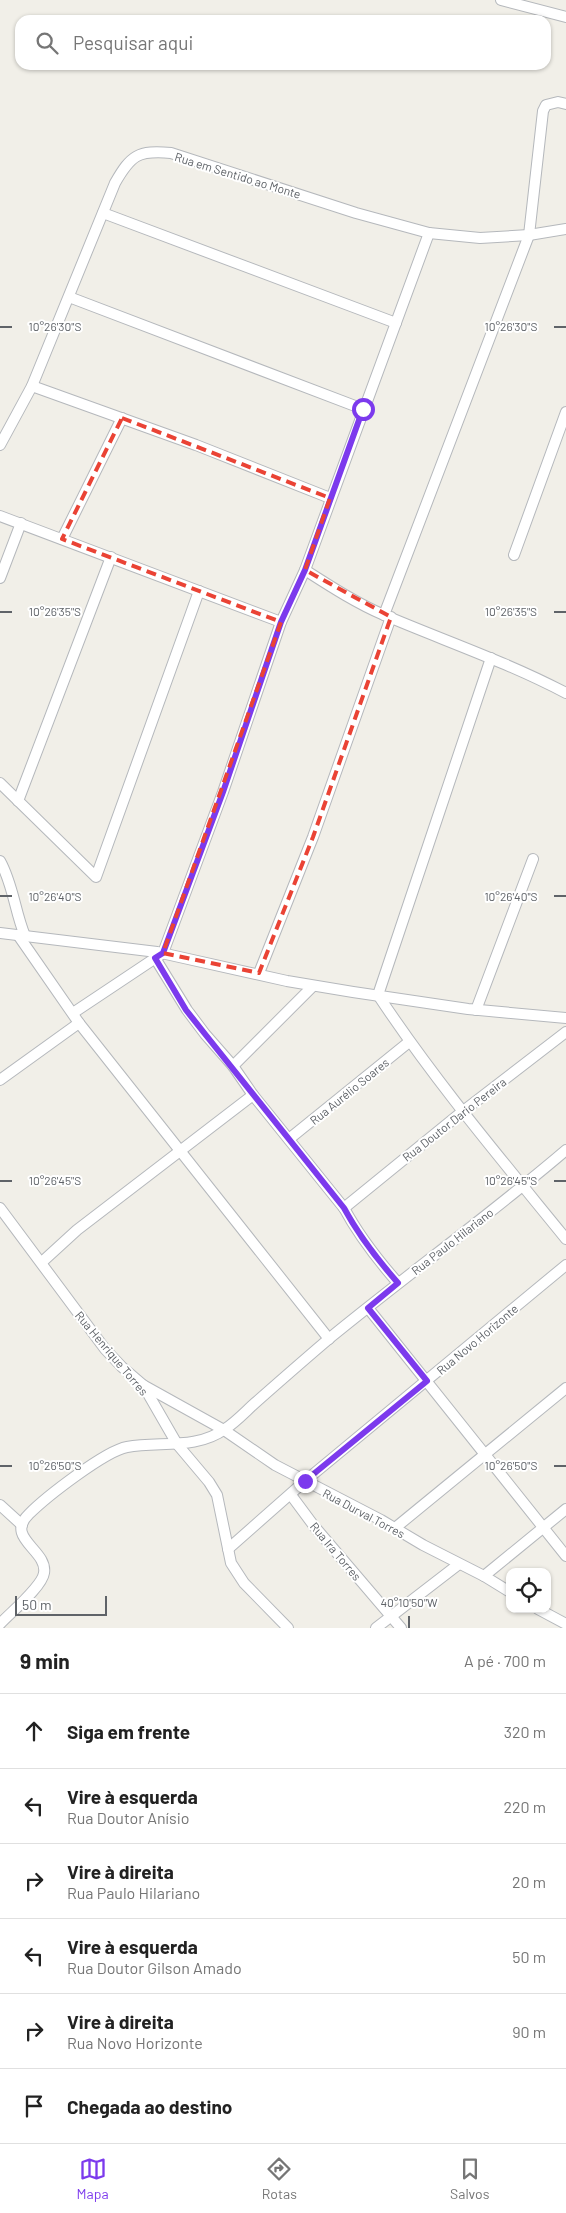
<!DOCTYPE html>
<html lang="pt">
<head>
<meta charset="utf-8">
<style>
  body { margin:0; font-family:Barlow,sans-serif; background:#f6f6f6; color:#222 }
  .controls { position:absolute; right:15px; bottom:15px; display:grid; overflow:hidden; border-radius:10px; box-shadow:0 1px 4px #0004 }
  .controls button { width:45px; height:45px; display:grid; place-items:center; padding:0; border:0; border-bottom:1px solid #e0e0e0; background:#fff; color:#222; font:25px sans-serif }
  .scale { position:absolute; left:15px; bottom:12px; width:92px; box-sizing:border-box; padding-left:5px; border:2px solid #5f6368; border-top:0; font-size:14px; line-height:18px; white-space:nowrap; color:#5f6368; -webkit-text-stroke:4px #fff; paint-order:stroke }
  .stop { position:absolute; width:15px; height:15px; margin:-11px; border:4px solid #7c3aed; border-radius:50%; background:#fff }
  .stop.end { background:#7c3aed; border-color:#fff; box-shadow:0 1px 5px #0008 }
  .list { margin:0; padding:0; list-style:none }
  h2 { display:flex; justify-content:space-between; align-items:center; height:65px; margin:0; padding:0 20px; font-size:21px }
  h2 small { font-size:16px; font-weight:400; color:#767676 }
  .list li { display:grid; grid-template-columns:32px 1fr auto; gap:15px; align-items:center; box-sizing:border-box; height:75px; padding:0 20px; border-top:1px solid #e0e0e0 }
  .list b { display:block; font-size:19px; white-space:nowrap }
  .list p { margin:0; font-size:16px; white-space:nowrap; color:#767676 }
  .list em { font-size:16px; font-style:normal; color:#767676 }
  .icon { flex:none; width:28px; height:28px; fill:none; stroke:currentColor; stroke-width:2; stroke-linecap:round; stroke-linejoin:round }
  .map { position:relative; flex:none; width:566px; height:1628px; overflow:hidden }
  .search { position:absolute; background:#fff; box-shadow:0 1px 4px #0004; left:15px; right:15px; top:15px; height:55px; display:flex; align-items:center; gap:12px; box-sizing:border-box; padding:0 18px; border-radius:15px; color:#767676; font-size:19px }
  .sheet { height:515px; background:#fff }
  nav { display:flex; justify-content:space-around; align-items:center; box-sizing:border-box; height:70px; border-top:1px solid #e0e0e0; background:#fff; font-size:14px; color:#767676 }
  nav a { display:grid; justify-items:center; gap:2px }
  nav .on { color:#7c3aed }
  .map>svg:first-child { display:block }
  .lines { fill:none; stroke-linecap:round; stroke-linejoin:round }
  .minor-casing { stroke:#b5b8bc; stroke-width:12 }
  .minor { stroke:#fff; stroke-width:10 }
  .route { stroke:#7c3aed; stroke-width:6 }
  .marked { fill:none; stroke:#ea4335; stroke-width:4; stroke-dasharray:10 6; stroke-linejoin:round }
  .ticks { fill:none; stroke:#5f6368; stroke-width:2 }
  .labels { text-anchor:middle; dominant-baseline:central; stroke-width:4; stroke-linejoin:round; paint-order:stroke }
  .street-label { font-size:12px; fill:#5f6368; stroke:#fff }
  .ticks-label { font-size:12px; text-anchor:middle; fill:#5f6368; stroke:#fff; stroke-width:4; stroke-linejoin:round; paint-order:stroke }
</style>
</head>
<body>
<div class="map">
<svg width="566" height="1628" viewBox="0 0 566 1628">
  <rect width="100%" height="100%" fill="#f1efe8"/>
  <g class="lines">
    <defs>
      <g id="minor">
        <path d="M501,0L566,17"/>
        <path d="M103,213L396,323"/>
        <path d="M69,297L363,409"/>
        <path d="M32,386L196,445L330,498"/>
        <path d="M0,445L32,386L115,183C131,155 138,150 171,153L356,213L429,233L480,238L529,235L566,229"/>
        <path d="M0,516L281,622"/>
        <path d="M62,539L122,418"/>
        <path d="M514,555L566,412"/>
        <path d="M305,570C330,586 356,603 384,615C445,641 507,662 566,693"/>
        <path d="M0,578L21,523"/>
        <path d="M384,615L529,235L543,111L546,105L558,102L566,104"/>
        <path d="M491,658L378,995C435,1081 501,1159 566,1239"/>
        <path d="M0,783L96,877L199,591"/>
        <path d="M18,801L111,557"/>
        <path d="M0,861C13,884 15,912 25,936"/>
        <path d="M0,933L157,952L287,981L353,992L468,1009L566,1018"/>
        <path d="M18,935L79,1023L329,1339"/>
        <path d="M155,958L187,1010L205,1034L233,1066L253,1095L344,1208C359,1236 377,1259 398,1283"/>
        <path d="M259,973L313,837L391,617"/>
        <path d="M476,1010L533,859"/>
        <path d="M73,1013L163,953L223,792L281,622L305,570L429,233"/>
        <path d="M233,1066L313,986"/>
        <path d="M0,1080L79,1023"/>
        <path d="M289,1139L409,1042"/>
        <path d="M0,1208L105,1349L122,1367L143,1385L177,1444L209,1482L217,1495L231,1563L244,1583L288,1628"/>
        <path d="M344,1208L462,1112L566,1032"/>
        <path d="M42,1262L77,1230L253,1095"/>
        <path d="M368,1308L566,1556"/>
        <path d="M143,1385L224,1430L275,1465L381,1520L423,1545L484,1576L510,1592"/>
        <path d="M291,1495L314,1526L401,1628"/>
        <path d="M0,1505L22,1525"/>
        <path d="M395,1528L566,1388"/>
        <path d="M228,1549L305,1481L566,1265"/>
        <path d="M484,1576L566,1509"/>
        <path d="M538,1609L566,1624"/>
        <path d="M0,1624C10,1613 42,1587 44,1573C48,1550 4,1538 29,1514C46,1497 105,1451 127,1447C160,1441 196,1450 225,1429C236,1422 245,1412 255,1403C280,1381 305,1359 331,1337C408,1274 490,1215 566,1150"/>
        <path d="M376,1628L459,1564"/>
      </g>
    </defs>
    <use href="#minor" class="minor-casing"/>
    <use href="#minor" class="minor"/>
  </g>
  <g class="lines">
    <path class="route" d="M305,1481L427,1381L368,1308L398,1283C377,1259 359,1236 344,1208L205,1034L186,1010L155,958L163,953L223,792L281,622L305,570L363,409"/>
  </g>
  <path class="marked" d="M122,418L330,498L305,570L391,617L313,837L259,973L163,953L281,622L62,539Z"/>
  <path class="ticks" d="M0,327H12M554,327H566M0,612H12M554,612H566M0,896H12M554,896H566M0,1181H12M554,1181H566M0,1466H12M554,1466H566M409,1616V1628"/>
  <g class="labels">
    <g class="street-label">
      <text transform="translate(238 175) rotate(17)">Rua em Sentido ao Monte</text>
      <text transform="translate(349 1091) rotate(-39)">Rua Aurélio Soares</text>
      <text transform="translate(454 1119) rotate(-38)">Rua Doutor Dario Pereira</text>
      <text transform="translate(452 1241) rotate(-38)">Rua Paulo Hilariano</text>
      <text transform="translate(477 1339) rotate(-40)">Rua Novo Horizonte</text>
      <text transform="translate(112 1353) rotate(50)">Rua Henrique Torres</text>
      <text transform="translate(364 1513) rotate(28)">Rua Durval Torres</text>
      <text transform="translate(336 1551) rotate(50)">Rua Ira Torres</text>
    </g>
  </g>
  <g class="ticks-label">
    <text x="55" y="331">10°26'30"S</text>
    <text x="511" y="331">10°26'30"S</text>
    <text x="55" y="616">10°26'35"S</text>
    <text x="511" y="616">10°26'35"S</text>
    <text x="55" y="901">10°26'40"S</text>
    <text x="511" y="901">10°26'40"S</text>
    <text x="55" y="1185">10°26'45"S</text>
    <text x="511" y="1185">10°26'45"S</text>
    <text x="55" y="1470">10°26'50"S</text>
    <text x="511" y="1470">10°26'50"S</text>
    <text x="409" y="1607">40°10'50"W</text>
  </g>
</svg>
<div class="controls">
<button><svg class="icon" aria-label="locate" viewBox="0 0 24 24"><circle cx="12" cy="12" r="6"/><path d="M12 2v4M12 18v4M2 12h4M18 12h4"/></svg></button>
</div>
<div class="scale">50 m</div>
<div class="stop" style="left:363px;top:409px"></div>
<div class="stop end" style="left:305px;top:1481px"></div>
<div class="search"><svg class="icon" aria-label="search" viewBox="0 0 24 24"><circle cx="10" cy="10" r="6"/><path d="M15 15l6 6"/></svg>Pesquisar aqui</div>
</div>
<section class="sheet">
<h2>9 min<small>A pé · 700 m</small></h2>
<ul class="list">
<li><svg class="icon" aria-label="ahead" viewBox="0 0 24 24"><path d="M12 20V5M6 11l6-6 6 6"/></svg><div><b>Siga em frente</b></div><em>320 m</em></li>
<li><svg class="icon" aria-label="left" viewBox="0 0 24 24"><path d="M17 20v-9H6M10 6l-5 5 5 5"/></svg><div><b>Vire à esquerda</b><p>Rua Doutor Anísio</p></div><em>220 m</em></li>
<li><svg class="icon" aria-label="right" viewBox="0 0 24 24"><path d="M7 20v-9h11M14 6l5 5-5 5"/></svg><div><b>Vire à direita</b><p>Rua Paulo Hilariano</p></div><em>20 m</em></li>
<li><svg class="icon" aria-label="left" viewBox="0 0 24 24"><path d="M17 20v-9H6M10 6l-5 5 5 5"/></svg><div><b>Vire à esquerda</b><p>Rua Doutor Gilson Amado</p></div><em>50 m</em></li>
<li><svg class="icon" aria-label="right" viewBox="0 0 24 24"><path d="M7 20v-9h11M14 6l5 5-5 5"/></svg><div><b>Vire à direita</b><p>Rua Novo Horizonte</p></div><em>90 m</em></li>
<li><svg class="icon" aria-label="arrive" viewBox="0 0 24 24"><path d="M6 21V4h12l-3 4 3 4H6"/></svg><div><b>Chegada ao destino</b></div></li>
</ul>
</section>
<nav>
<a class="on"><svg class="icon" aria-label="map" viewBox="0 0 24 24"><path d="M3 6l6-2 6 2 6-2v14l-6 2-6-2-6 2zM9 4v14M15 6v14"/></svg>Mapa</a>
<a><svg class="icon" aria-label="directions" viewBox="0 0 24 24"><path d="M12 3l9 9-9 9-9-9zM9 14v-3h6M13 9l2 2-2 2"/></svg>Rotas</a>
<a><svg class="icon" aria-label="saved" viewBox="0 0 24 24"><path d="M7 4h10v16l-5-4-5 4z"/></svg>Salvos</a>
</nav>
</body>
</html>
